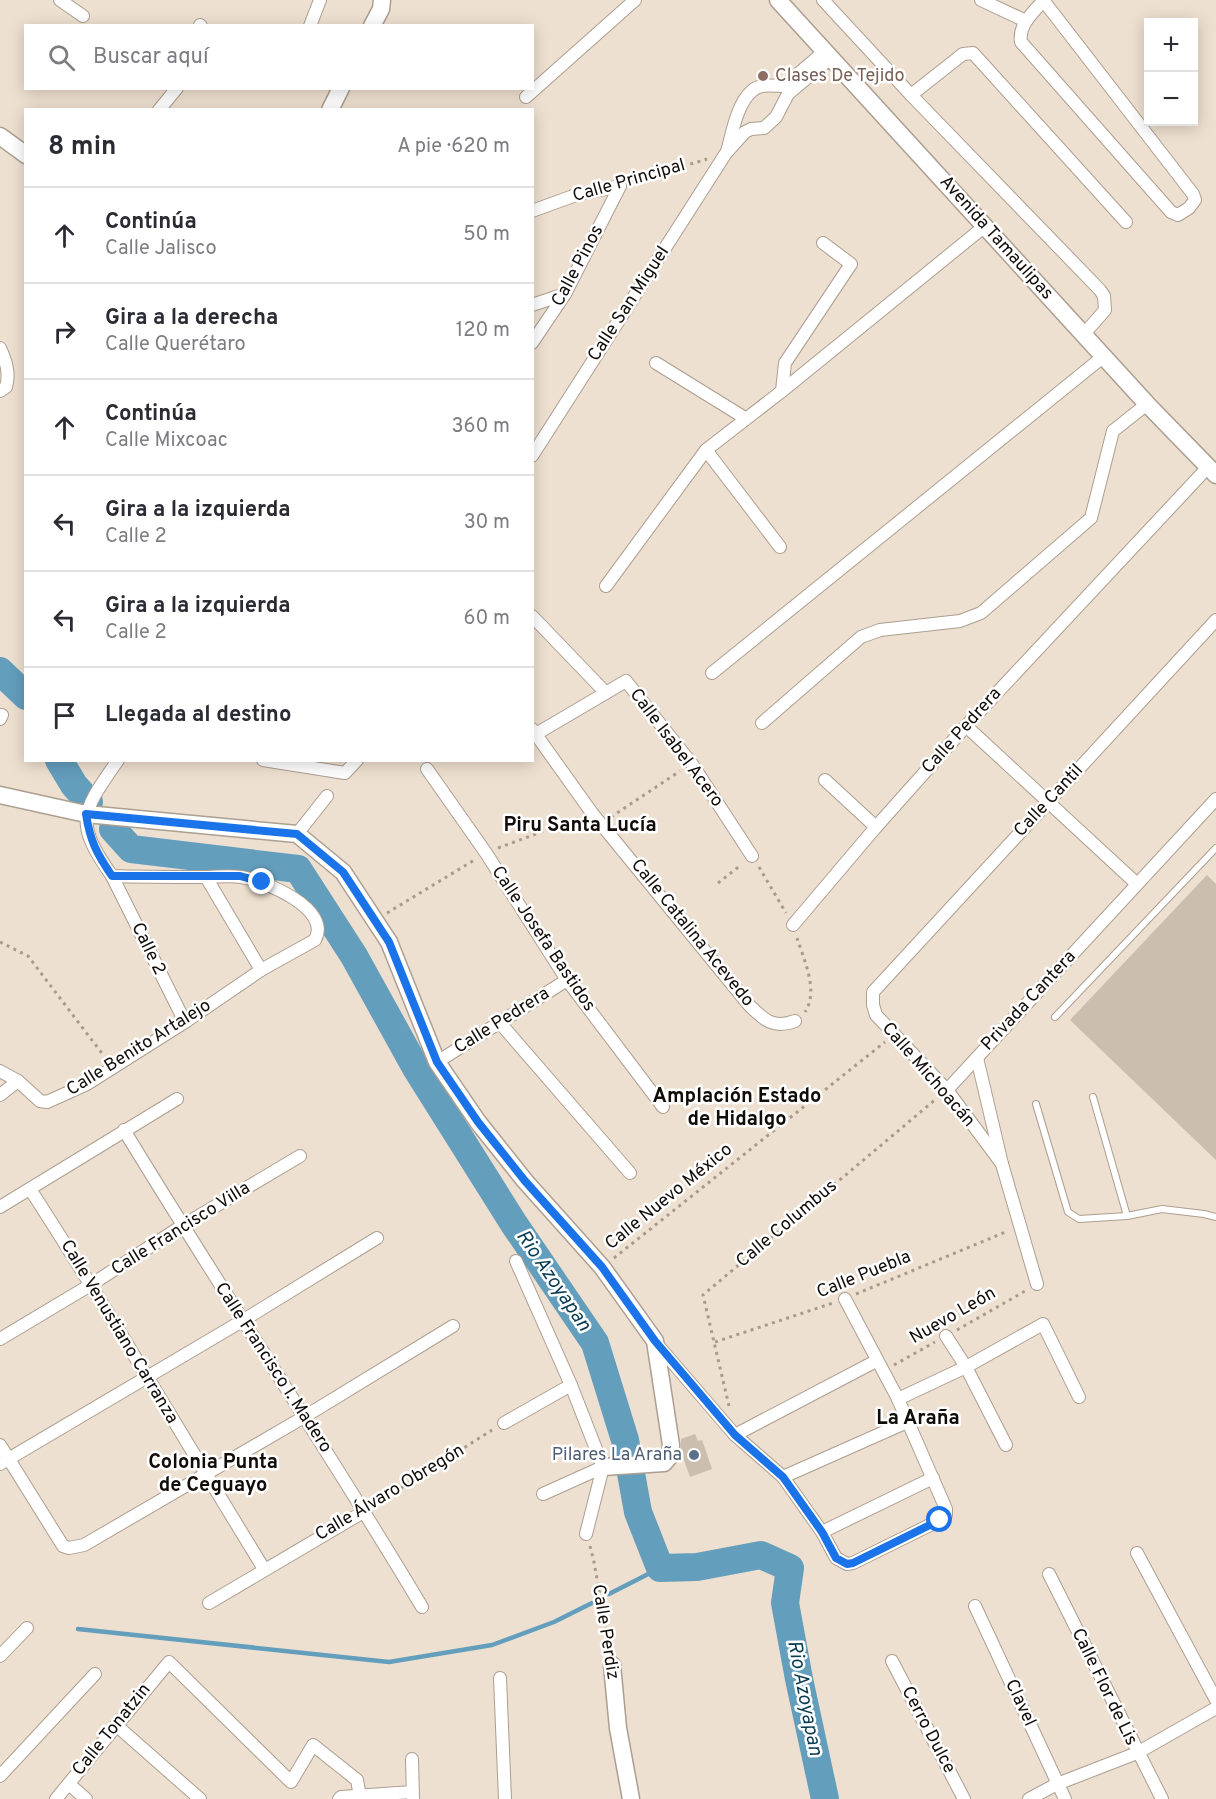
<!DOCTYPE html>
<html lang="es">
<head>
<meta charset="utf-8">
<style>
  body { margin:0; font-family:Overpass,sans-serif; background:#f2f2f3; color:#2b2b33 }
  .controls { position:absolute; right:18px; top:18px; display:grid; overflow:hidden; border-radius:0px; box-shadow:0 3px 15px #0003 }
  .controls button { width:54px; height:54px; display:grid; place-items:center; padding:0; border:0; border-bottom:2px solid #e1e1e2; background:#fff; color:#2b2b33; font:30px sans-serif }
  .stop { position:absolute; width:18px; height:18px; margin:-14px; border:4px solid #1a73e8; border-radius:50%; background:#fff }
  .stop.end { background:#1a73e8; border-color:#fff; box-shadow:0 2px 6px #0008 }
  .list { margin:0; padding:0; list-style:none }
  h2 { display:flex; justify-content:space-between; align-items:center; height:78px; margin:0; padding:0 24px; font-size:26px }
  h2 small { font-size:20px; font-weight:400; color:#7c7c81 }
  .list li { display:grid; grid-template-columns:39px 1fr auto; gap:18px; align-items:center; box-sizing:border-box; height:96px; padding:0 24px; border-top:2px solid #e1e1e2 }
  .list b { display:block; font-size:22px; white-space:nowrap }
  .list p { margin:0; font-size:20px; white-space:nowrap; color:#7c7c81 }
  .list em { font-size:20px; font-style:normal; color:#7c7c81 }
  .icon { flex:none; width:33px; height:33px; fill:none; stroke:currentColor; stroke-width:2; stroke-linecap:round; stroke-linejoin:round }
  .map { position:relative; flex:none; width:1216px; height:1799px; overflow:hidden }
  .search { position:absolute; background:#fff; box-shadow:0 3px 15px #0003; left:24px; top:24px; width:510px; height:66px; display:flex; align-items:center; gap:15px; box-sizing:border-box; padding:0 21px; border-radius:0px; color:#7c7c81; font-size:22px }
  .panel { position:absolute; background:#fff; box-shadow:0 3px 15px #0003; left:24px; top:108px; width:510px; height:654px; border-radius:0px }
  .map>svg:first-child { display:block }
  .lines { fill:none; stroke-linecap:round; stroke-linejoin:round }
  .stream { stroke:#649ebd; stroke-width:4.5 }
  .river { stroke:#649ebd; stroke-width:28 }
  .building { fill:#ccbeaf }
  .service-casing { stroke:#ac9e90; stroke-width:8 }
  .minor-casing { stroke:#ac9e90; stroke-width:14 }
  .tertiary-casing { stroke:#ac9e90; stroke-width:19 }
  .path { stroke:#a79b8f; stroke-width:3; stroke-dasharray:3 4.5; stroke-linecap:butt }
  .service { stroke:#fff; stroke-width:6 }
  .minor { stroke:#fff; stroke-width:12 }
  .tertiary { stroke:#fff; stroke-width:16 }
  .route { stroke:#1a73e8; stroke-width:8 }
  .education-dot { fill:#8d6e63; stroke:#fff; stroke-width:2 }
  .service-dot { fill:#5c6f8a; stroke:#fff; stroke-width:2 }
  .labels { text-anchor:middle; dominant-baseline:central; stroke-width:5; stroke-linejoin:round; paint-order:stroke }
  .education-label { font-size:18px; fill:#785e54; stroke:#fff; text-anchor:start }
  .street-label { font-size:18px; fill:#110c07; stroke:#fff }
  .service-label { font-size:18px; fill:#4e5e75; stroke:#fff; text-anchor:end }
  .neighbourhood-label { font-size:20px; font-weight:bold; fill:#110c07; stroke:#fff }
  .water-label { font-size:20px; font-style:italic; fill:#093b52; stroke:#fff }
</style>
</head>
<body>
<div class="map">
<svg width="1216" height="1799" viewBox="0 0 1216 1799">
  <rect width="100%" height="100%" fill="#eee0d0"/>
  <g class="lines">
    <g class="stream">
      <path d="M609,1594L660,1568"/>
      <path d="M78,1629L389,1662L492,1645L554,1622L592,1603"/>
    </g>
    <g class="river">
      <path d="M0,671L26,696"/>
      <path d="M59,760L74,785L89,802"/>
      <path d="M113,829L131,849L298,869L354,956L416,1068L514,1224L595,1343L625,1440L638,1512L660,1568L697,1567L761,1555L790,1568L785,1603L799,1679L825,1799"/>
    </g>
  </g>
  <g class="building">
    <path d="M1207,875L1216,884V1160L1070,1020Z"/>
    <path d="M695,1434L698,1441L702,1440L712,1469L690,1477L681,1452V1439Z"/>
  </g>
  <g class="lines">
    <defs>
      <g id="service">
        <path d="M1055,1017L1216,848"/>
        <path d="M1093,1097L1127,1216"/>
        <path d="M1036,1104L1068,1212L1079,1219L1127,1216L1162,1209L1204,1214L1216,1217"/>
      </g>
      <g id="minor">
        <path d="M60,0L83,16"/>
        <path d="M823,0L911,95L1100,290L1104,296L1105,310L1084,334"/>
        <path d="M981,0L1026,21"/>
        <path d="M1043,0L1193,194L1195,200L1189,208L1178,215L1171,212L1021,42C1018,25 1033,13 1043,1"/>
        <path d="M200,25L201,26"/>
        <path d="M310,26L320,0"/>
        <path d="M911,95L963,54L973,53L1126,222"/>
        <path d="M526,97L635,0"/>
        <path d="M159,110L177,88"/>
        <path d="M727,152C732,134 737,103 752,91C760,83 774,86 784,86L826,50"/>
        <path d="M532,211L576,195L620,186"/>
        <path d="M532,305L565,294"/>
        <path d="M532,343L565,294L620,186"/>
        <path d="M0,348C6,361 10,373 6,387L0,391"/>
        <path d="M656,363L745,418"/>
        <path d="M782,391L785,363L851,264L823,243"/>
        <path d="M706,450L780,547"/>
        <path d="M532,456L726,153L745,132L751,129L764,128L776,117L788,94L832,57"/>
        <path d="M606,586L706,450L782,391L985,226"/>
        <path d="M532,616L606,693"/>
        <path d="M712,673L1104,356"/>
        <path d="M0,719L2,715"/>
        <path d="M762,723L861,637L880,630L960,621L981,613L1091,518L1113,431L1147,404"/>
        <path d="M966,726L1137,884"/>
        <path d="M532,729L592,813L749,1005C764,1020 773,1029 795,1021"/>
        <path d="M536,734L626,681L692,764L752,856"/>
        <path d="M263,760L345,773L357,760"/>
        <path d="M427,769L486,853L567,980L663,1107"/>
        <path d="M825,780L876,827"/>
        <path d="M297,834L327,796"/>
        <path d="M112,876L185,1022"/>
        <path d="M206,877L261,970"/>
        <path d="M793,925L876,827L966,726L1209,466"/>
        <path d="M500,1023L630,1173"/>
        <path d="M977,1058L1002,1164L1037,1284"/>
        <path d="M437,1062L567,980"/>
        <path d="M0,1071L18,1081L40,1101L47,1102L87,1084L185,1022L261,970L315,940C332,909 266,881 241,877C230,875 216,877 205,877C174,877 143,877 112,876C73,821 82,812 118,760"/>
        <path d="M947,1090L1216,799"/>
        <path d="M0,1095L18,1081"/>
        <path d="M124,1130C221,1290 326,1446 422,1607"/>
        <path d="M1002,1164L947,1090L876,1015L873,1005V992L1216,620"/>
        <path d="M30,1189C111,1314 186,1442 264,1569"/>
        <path d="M0,1207L177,1099"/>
        <path d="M516,1261L571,1385L603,1467L586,1534"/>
        <path d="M946,1336L966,1367L1006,1445"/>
        <path d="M0,1339L92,1284L182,1226L300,1156"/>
        <path d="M655,1342L735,1435L783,1477L822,1532L836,1558L847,1564L853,1563L940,1520L946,1515V1509L898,1399L845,1299"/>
        <path d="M898,1399L966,1367L1043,1324L1079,1397"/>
        <path d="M504,1423L571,1385"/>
        <path d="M735,1435L876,1361"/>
        <path d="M0,1445L63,1546L69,1548L84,1545L304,1417L453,1326"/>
        <path d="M0,1464L242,1321L377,1238"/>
        <path d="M783,1477L907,1422"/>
        <path d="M543,1494L603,1467"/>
        <path d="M822,1532L933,1478"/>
        <path d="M1137,1553L1216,1700"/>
        <path d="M1049,1574L1162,1799"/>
        <path d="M209,1603L365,1511"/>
        <path d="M975,1606L1065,1799"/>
        <path d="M0,1656L27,1628"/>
        <path d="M892,1661L964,1799"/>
        <path d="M500,1678L505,1799"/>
        <path d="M116,1725L200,1799"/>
        <path d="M412,1759L413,1799"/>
        <path d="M0,1776L95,1674"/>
        <path d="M69,1784L86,1799"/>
        <path d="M56,1799L169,1662L291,1782L313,1745L357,1780L360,1796"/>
        <path d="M339,1799L341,1797L412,1792"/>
        <path d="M1029,1799L1057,1784L1137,1753L1216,1708"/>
      </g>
      <g id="tertiary">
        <path d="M778,0L1147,404L1216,475"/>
        <path d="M372,26L381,9L382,0"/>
        <path d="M330,110L341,88"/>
        <path d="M0,136L26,155"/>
        <path d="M0,795L86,814L297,834L343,872L389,942L437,1062L478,1122L525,1181L602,1267L655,1341L671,1445L670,1456L664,1463L603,1467"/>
        <path d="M612,1665L618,1728L631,1799"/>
      </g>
    </defs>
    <use href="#service" class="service-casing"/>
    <use href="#minor" class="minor-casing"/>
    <use href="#tertiary" class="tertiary-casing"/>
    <g class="path">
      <path d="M633,182L707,159"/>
      <path d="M611,817L680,771"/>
      <path d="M498,848L579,818"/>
      <path d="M759,867L786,913"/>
      <path d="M718,883L741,865"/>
      <path d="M387,913L476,859"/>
      <path d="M797,938C804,960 819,991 805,1012"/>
      <path d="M0,942L28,956L104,1056"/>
      <path d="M614,1258L885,1042"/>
      <path d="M856,1294L1008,1231"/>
      <path d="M957,1330L1027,1290"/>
      <path d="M715,1342L833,1303"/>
      <path d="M894,1365L935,1342"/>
      <path d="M729,1406L703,1295L936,1099"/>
      <path d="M376,1504L492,1430"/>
      <path d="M590,1546L594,1562L610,1652"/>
    </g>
    <use href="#service" class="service"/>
    <use href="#minor" class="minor"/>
    <use href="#tertiary" class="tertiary"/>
  </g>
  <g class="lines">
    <path class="route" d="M262,882L240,876H112C97,854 90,841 86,814L297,834L343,872L389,942L437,1062L478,1122L525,1181L602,1267L655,1341L735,1435L783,1477L822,1532L836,1558L847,1564L853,1563L940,1520"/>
  </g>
  <circle class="education-dot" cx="763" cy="76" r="6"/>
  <circle class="service-dot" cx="694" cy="1455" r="6"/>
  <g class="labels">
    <g class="education-label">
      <text x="775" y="76">Clases De Tejido</text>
    </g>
    <g class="street-label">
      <text transform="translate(629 181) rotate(-16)">Calle Principal</text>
      <text transform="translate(996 238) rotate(48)">Avenida Tamaulipas</text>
      <text transform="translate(578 266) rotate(-62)">Calle Pinos</text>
      <text transform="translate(629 304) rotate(-57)">Calle San Miguel</text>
      <text transform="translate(962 731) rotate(-48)">Calle Pedrera</text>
      <text transform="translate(676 748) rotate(53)">Calle Isabel Acero</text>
      <text transform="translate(1049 801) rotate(-47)">Calle Cantil</text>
      <text transform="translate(692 933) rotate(51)">Calle Catalina Acevedo</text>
      <text transform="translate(543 939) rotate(56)">Calle Josefa Bastidos</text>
      <text transform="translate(148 949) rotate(64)">Calle 2</text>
      <text transform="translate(1029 1001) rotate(-47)">Privada Cantera</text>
      <text transform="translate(502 1021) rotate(-32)">Calle Pedrera</text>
      <text transform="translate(139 1048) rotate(-32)">Calle Benito Artalejo</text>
      <text transform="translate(928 1075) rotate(49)">Calle Michoacán</text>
      <text transform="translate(669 1197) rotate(-39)">Calle Nuevo México</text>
      <text transform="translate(787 1224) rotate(-40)">Calle Columbus</text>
      <text transform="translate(181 1229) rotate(-32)">Calle Francisco Villa</text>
      <text transform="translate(864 1275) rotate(-22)">Calle Puebla</text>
      <text transform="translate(953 1316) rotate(-30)">Nuevo León</text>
      <text transform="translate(119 1332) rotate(59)">Calle Venustiano Carranza</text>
      <text transform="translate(273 1368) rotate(57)">Calle Francisco I. Madero</text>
      <text transform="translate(390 1493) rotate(-31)">Calle Álvaro Obregón</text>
      <text transform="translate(605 1632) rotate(81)">Calle Perdiz</text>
      <text transform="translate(1104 1687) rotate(64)">Calle Flor de Lis</text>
      <text transform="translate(1020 1703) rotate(65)">Clavel</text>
      <text transform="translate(112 1730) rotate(-51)">Calle Tonatzin</text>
      <text transform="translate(928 1730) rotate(62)">Cerro Dulce</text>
    </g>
    <g class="service-label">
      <text x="682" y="1455">Pilares La Araña</text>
    </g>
    <g class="neighbourhood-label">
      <text x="580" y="826">Piru Santa Lucía</text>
      <text x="737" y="1097">Amplación Estado<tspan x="737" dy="23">de Hidalgo</tspan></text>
      <text x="918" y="1419">La Araña</text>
      <text x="213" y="1463">Colonia Punta<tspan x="213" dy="23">de Ceguayo</tspan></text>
    </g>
    <g class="water-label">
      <text transform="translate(553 1281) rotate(56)">Rio Azoyapan</text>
      <text transform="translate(804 1698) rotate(79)">Rio Azoyapan</text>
    </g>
  </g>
</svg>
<div class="controls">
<button>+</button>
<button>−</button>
</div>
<div class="stop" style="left:940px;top:1520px"></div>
<div class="stop end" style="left:262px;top:882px"></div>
<div class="search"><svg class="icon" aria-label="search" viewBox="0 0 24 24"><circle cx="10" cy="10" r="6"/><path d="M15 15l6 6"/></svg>Buscar aquí</div>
<section class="panel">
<h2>8 min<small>A pie · 620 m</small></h2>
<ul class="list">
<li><svg class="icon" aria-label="ahead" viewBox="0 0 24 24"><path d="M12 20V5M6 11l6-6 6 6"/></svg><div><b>Continúa</b><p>Calle Jalisco</p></div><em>50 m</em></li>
<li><svg class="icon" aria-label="right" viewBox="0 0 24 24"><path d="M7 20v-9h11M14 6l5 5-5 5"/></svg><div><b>Gira a la derecha</b><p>Calle Querétaro</p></div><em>120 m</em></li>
<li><svg class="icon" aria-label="ahead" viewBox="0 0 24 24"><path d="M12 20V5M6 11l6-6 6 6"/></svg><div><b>Continúa</b><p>Calle Mixcoac</p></div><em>360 m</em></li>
<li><svg class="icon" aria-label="left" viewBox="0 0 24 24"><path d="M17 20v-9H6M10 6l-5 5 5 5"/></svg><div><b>Gira a la izquierda</b><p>Calle 2</p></div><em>30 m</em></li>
<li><svg class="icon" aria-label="left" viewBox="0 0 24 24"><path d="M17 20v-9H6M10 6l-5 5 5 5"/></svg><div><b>Gira a la izquierda</b><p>Calle 2</p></div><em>60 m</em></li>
<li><svg class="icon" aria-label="arrive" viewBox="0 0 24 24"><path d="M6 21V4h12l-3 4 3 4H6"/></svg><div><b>Llegada al destino</b></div></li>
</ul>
</section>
</div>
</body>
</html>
